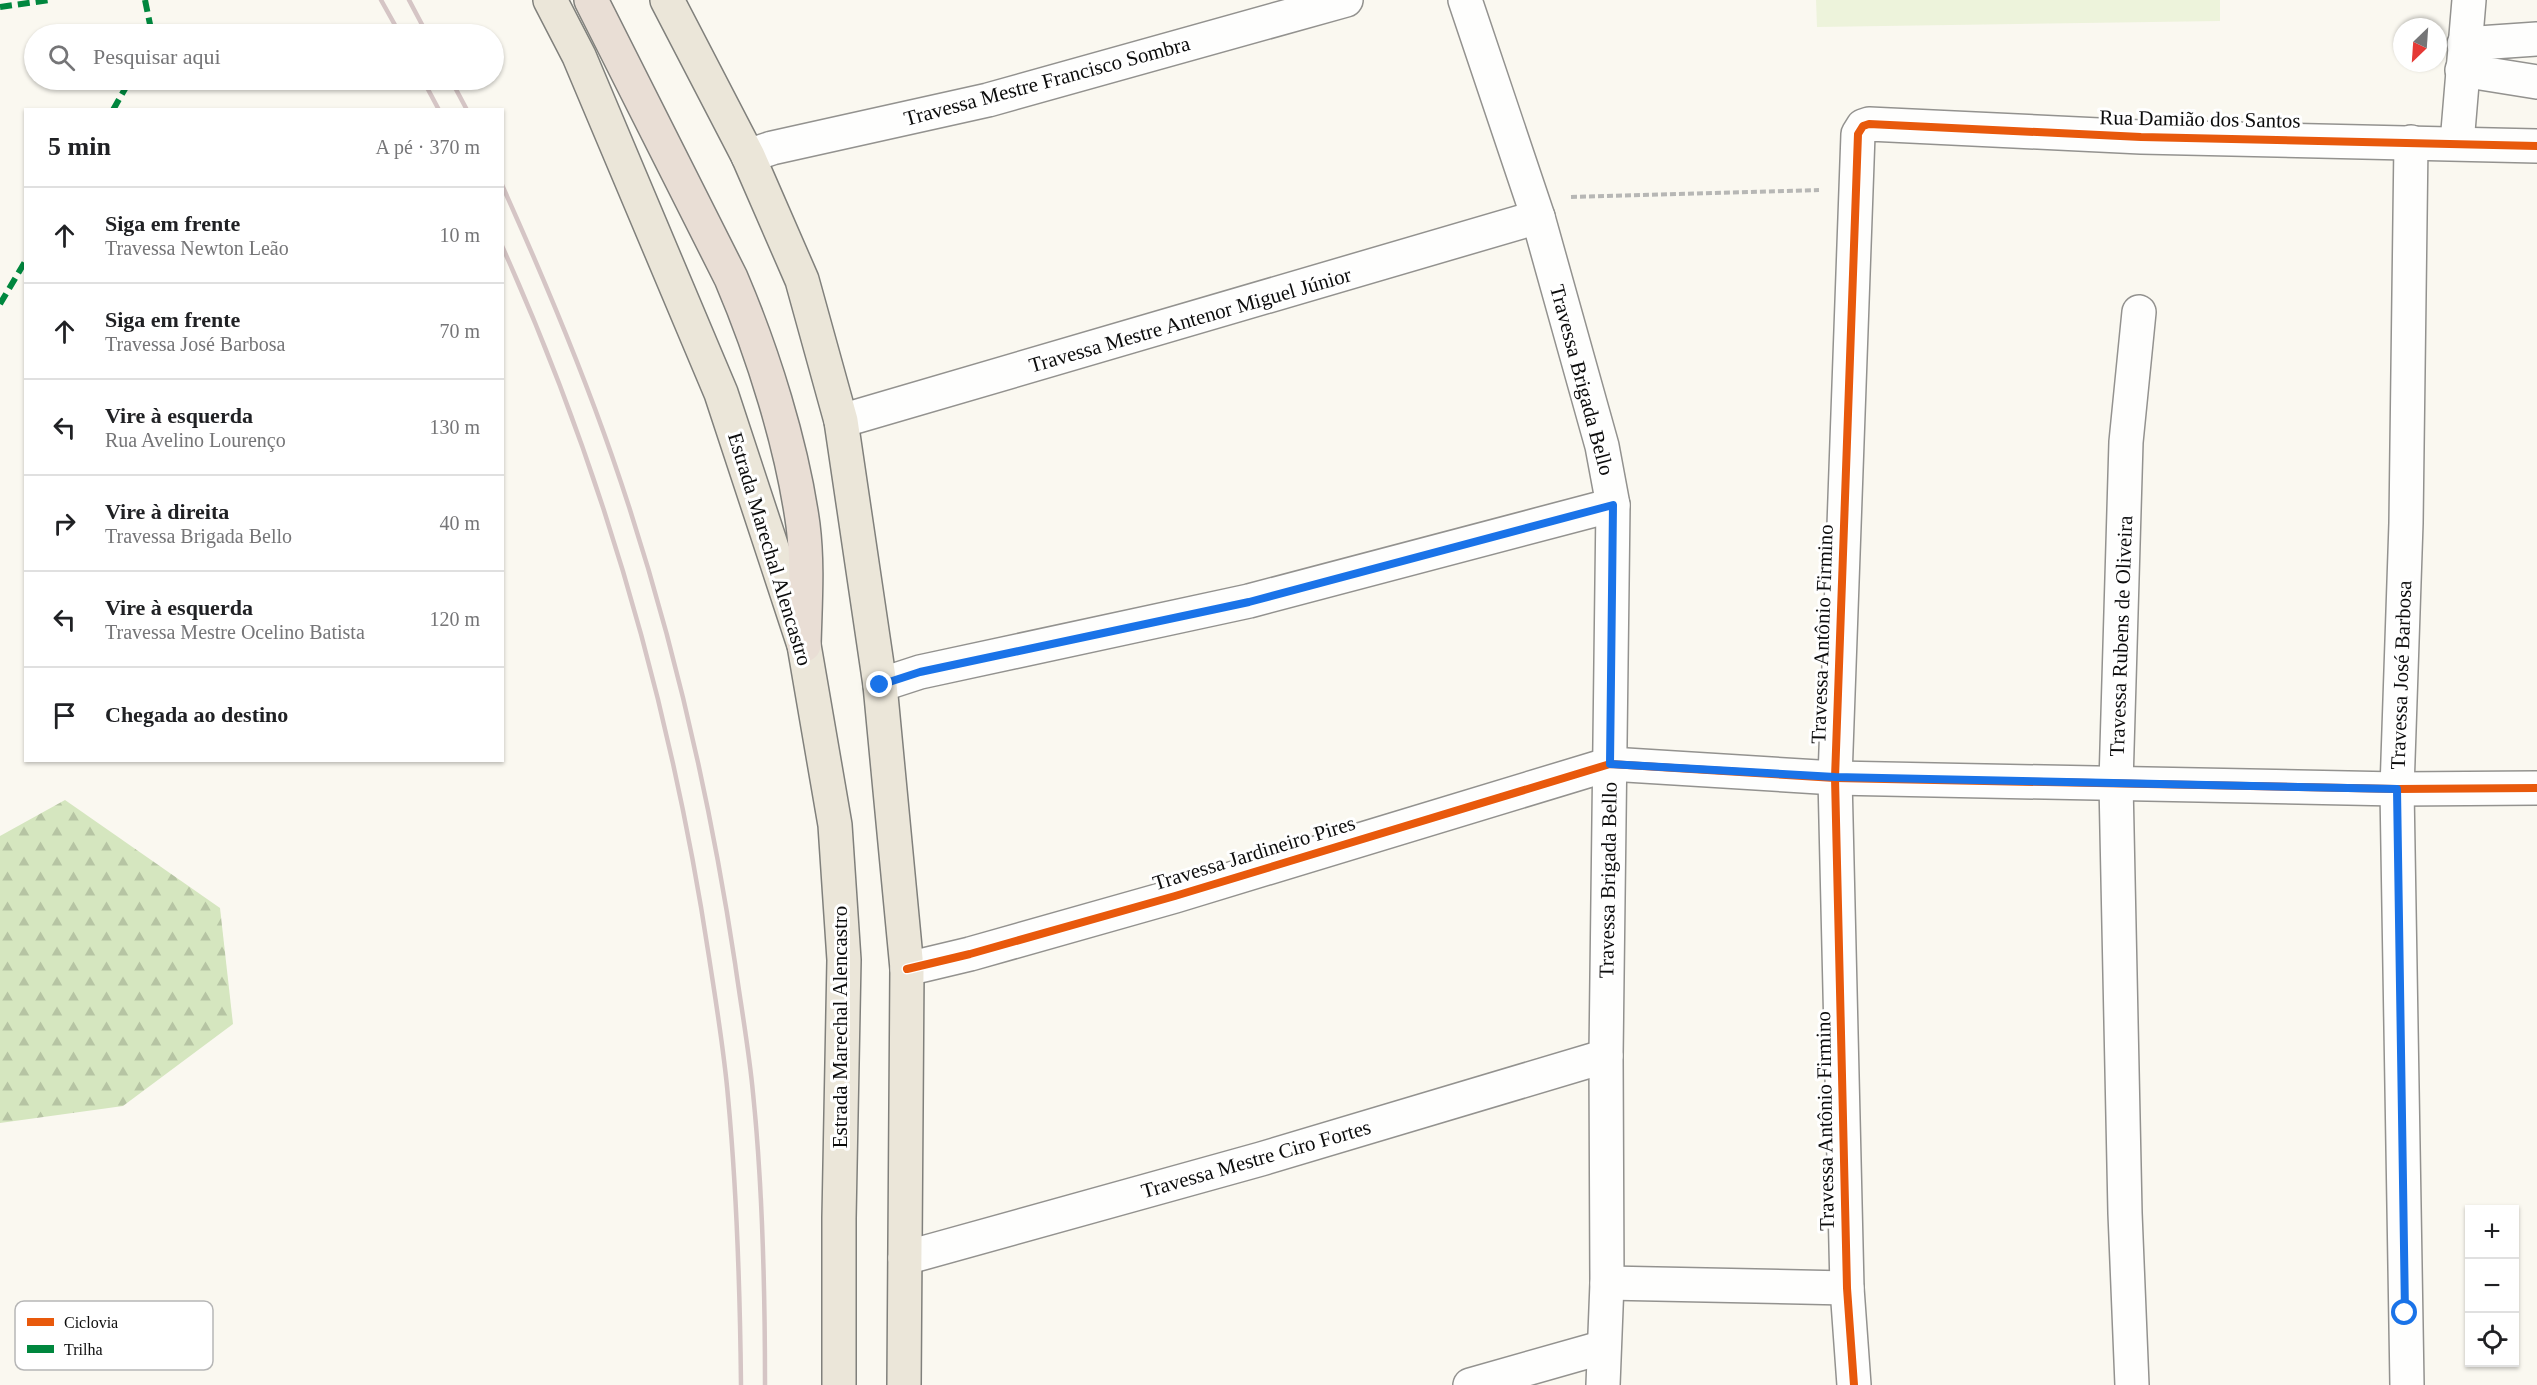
<!DOCTYPE html>
<html lang="pt">
<head>
<meta charset="utf-8">
<style>
  body { margin:0; font-family:"Times New Roman",serif; background:#f6f6f6; color:#202124 }
  .controls { position:absolute; right:18px; bottom:18px; display:grid; overflow:hidden; border-radius:0px; box-shadow:0 2px 4px #0004 }
  .controls button { width:54px; height:54px; display:grid; place-items:center; padding:0; border:0; border-bottom:2px solid #e0e0e0; background:#fff; color:#202124; font:30px sans-serif }
  .compass { position:absolute; left:2393px; top:18px; width:54px; height:54px; border-radius:50%; background:#fff; box-shadow:0 2px 4px #0004; rotate:205deg }
  .stop { position:absolute; width:18px; height:18px; margin:-14px; border:4px solid #1a73e8; border-radius:50%; background:#fff }
  .stop.end { background:#1a73e8; border-color:#fff; box-shadow:0 2px 6px #0008 }
  .list { margin:0; padding:0; list-style:none }
  h2 { display:flex; justify-content:space-between; align-items:center; height:78px; margin:0; padding:0 24px; font-size:26px }
  h2 small { font-size:20px; font-weight:400; color:#757577 }
  .list li { display:grid; grid-template-columns:39px 1fr auto; gap:18px; align-items:center; box-sizing:border-box; height:96px; padding:0 24px; border-top:2px solid #e0e0e0 }
  .list b { display:block; font-size:22px; white-space:nowrap }
  .list p { margin:0; font-size:20px; white-space:nowrap; color:#757577 }
  .list em { font-size:20px; font-style:normal; color:#757577 }
  .icon { flex:none; width:33px; height:33px; fill:none; stroke:currentColor; stroke-width:2; stroke-linecap:round; stroke-linejoin:round }
  .map { position:relative; flex:none; width:2537px; height:1385px; overflow:hidden }
  .search { position:absolute; background:#fff; box-shadow:0 2px 4px #0004; left:24px; top:24px; width:480px; height:66px; display:flex; align-items:center; gap:15px; box-sizing:border-box; padding:0 21px; border-radius:33px; color:#757577; font-size:22px }
  .panel { position:absolute; background:#fff; box-shadow:0 2px 4px #0004; left:24px; top:108px; width:480px; height:654px; border-radius:0px }
  .map>svg:first-child { display:block }
  .forest { fill:url(#forest-firs) }
  .pitch { fill:#edf3db }
  .lines { fill:none; stroke-linecap:round; stroke-linejoin:round }
  .street-casing { stroke:#93928f; stroke-width:36 }
  .primary-casing { stroke:#80807c; stroke-width:36 }
  .highway-casing { stroke:#80807c; stroke-width:36 }
  .path { stroke:#b7b7b5; stroke-width:4; stroke-dasharray:6 3; stroke-linecap:butt }
  .street { stroke:#fefefd; stroke-width:33 }
  .primary { stroke:#ebe6d9; stroke-width:33 }
  .highway { stroke:#e9ded5; stroke-width:33 }
  .rail { stroke:#d5c5c5; stroke-width:4.5 }
  .quiet { stroke:#00873e; stroke-width:6; stroke-dasharray:12 6; stroke-linecap:butt }
  .cycleway-casing { stroke:#fff; stroke-width:11 }
  .cycleway { stroke:#e8590c; stroke-width:8 }
  .route { stroke:#1a73e8; stroke-width:8 }
  .labels { text-anchor:middle; dominant-baseline:central; stroke-width:6; stroke-linejoin:round; paint-order:stroke }
  .street-label { font-size:21px; fill:#0c0c0c; stroke:#fff }
  .key { fill:#fff; stroke:#b6b6b6; stroke-width:1.5 }
  .key-label { font-size:16px; fill:#0c0c0c }
</style>
</head>
<body>
<div class="map">
<svg width="2537" height="1385" viewBox="0 0 2537 1385">
  <defs>
    <pattern id="forest-firs" width="22" height="20" patternUnits="userSpaceOnUse" patternTransform="scale(1.5)"><rect width="22" height="20" fill="#d5e6bf"/><path d="M5 1l3.5 6h-7zM16 11l3.5 6h-7z" fill="#b6c4a3"/></pattern>
  </defs>
  <rect width="100%" height="100%" fill="#faf8f0"/>
  <path class="forest" d="M65,800L220,908L233,1024L123,1106L0,1123V836Z"/>
  <path class="pitch" d="M1816,0H2220V21L1817,27Z"/>
  <g class="lines">
    <defs>
      <g id="street">
        <path d="M1465,0L1538,217L1602,446L1613,505L1606,1056L1607,1283L1603,1385"/>
        <path d="M2464,44L2537,39"/>
        <path d="M2462,70L2537,82"/>
        <path d="M2457,143L2469,0"/>
        <path d="M748,156L772,148L988,100L1346,0"/>
        <path d="M841,421L1538,217"/>
        <path d="M880,685L920,672L1249,601L1613,505"/>
        <path d="M907,969L970,954L1175,896L1610,764L1835,778L2397,789L2537,788"/>
        <path d="M905,1258L1261,1159L1606,1056"/>
        <path d="M1607,1283L1847,1288"/>
        <path d="M1470,1385L1604,1347"/>
        <path d="M1854,1385L1847,1288L1835,778L1858,134L1863,126L1869,124L2141,137L2537,146"/>
        <path d="M2132,1385L2125,1213L2116,783L2126,442L2139,312"/>
        <path d="M2407,1385L2397,789L2406,523L2411,142"/>
      </g>
      <g id="primary">
        <path d="M550,0L579,56L721,393L804,645L835,825L844,960L839,1218V1385"/>
        <path d="M667,0L748,156L802,280L841,421L880,685L907,969L904,1385"/>
      </g>
      <path id="highway" d="M591,0L731,278C763,353 792,445 803,525C808,565 805,605 804,645"/>
    </defs>
    <use href="#street" class="street-casing"/>
    <use href="#primary" class="primary-casing"/>
    <use href="#highway" class="highway-casing"/>
    <path class="path" d="M1571,197L1819,190"/>
    <use href="#street" class="street"/>
    <use href="#primary" class="primary"/>
    <use href="#highway" class="highway"/>
    <g class="rail">
      <path d="M381,0L400,34"/>
      <path d="M409,0L427,34"/>
      <path d="M423,80L439,110"/>
      <path d="M451,80L467,110"/>
      <path d="M502,185C542,274 580,364 612,456C669,620 709,791 735,963C741,1006 749,1050 753,1093C763,1190 765,1288 765,1385"/>
      <path d="M502,246C603,471 672,712 709,957C716,1003 724,1050 728,1097C737,1193 740,1289 741,1385"/>
    </g>
    <g class="quiet">
      <path d="M145,0L152,34"/>
      <path d="M0,7L49,0"/>
      <path d="M113,110L130,80"/>
      <path d="M0,304L26,260"/>
    </g>
    <defs>
      <g id="cycleway">
        <path d="M907,969L970,954L1175,896L1610,764L1835,778L2397,789L2537,788"/>
        <path d="M1854,1385L1847,1288L1835,778L1858,134L1863,126L1869,124L2141,137L2537,146"/>
      </g>
    </defs>
    <use href="#cycleway" class="cycleway-casing"/>
    <use href="#cycleway" class="cycleway"/>
  </g>
  <g class="lines">
    <path class="route" d="M880,685L920,672L1249,602L1613,505L1610,764L1835,777L2397,789L2405,1313"/>
  </g>
  <g class="labels">
    <g class="street-label">
      <text transform="translate(1047 81) rotate(-15)">Travessa Mestre Francisco Sombra</text>
      <text transform="translate(2200 119) rotate(1)">Rua Damião dos Santos</text>
      <text transform="translate(1190 320) rotate(-16)">Travessa Mestre Antenor Miguel Júnior</text>
      <text transform="translate(1582 380) rotate(75)">Travessa Brigada Bello</text>
      <text transform="translate(770 549) rotate(73)">Estrada Marechal Alencastro</text>
      <text transform="translate(1822 634) rotate(-88)">Travessa Antônio Firmino</text>
      <text transform="translate(2121 636) rotate(-88)">Travessa Rubens de Oliveira</text>
      <text transform="translate(2401 675) rotate(-88)">Travessa José Barbosa</text>
      <text transform="translate(1254 853) rotate(-17)">Travessa Jardineiro Pires</text>
      <text transform="translate(1608 880) rotate(-89)">Travessa Brigada Bello</text>
      <text transform="translate(840 1027) rotate(-90)">Estrada Marechal Alencastro</text>
      <text transform="translate(1825 1121) rotate(-91)">Travessa Antônio Firmino</text>
      <text transform="translate(1256 1159) rotate(-16)">Travessa Mestre Ciro Fortes</text>
    </g>
  </g>
  <rect x="15" y="1301" width="198" height="69" rx="9" class="key"/>
  <rect x="27" y="1318" width="27" height="8" fill="#e8590c"/>
  <rect x="27" y="1345" width="27" height="8" fill="#00873e"/>
  <g class="key-label">
    <text x="64" y="1328">Ciclovia</text>
    <text x="64" y="1355">Trilha</text>
  </g>
</svg>
<div class="controls">
<button>+</button>
<button>−</button>
<button><svg class="icon" aria-label="locate" viewBox="0 0 24 24"><circle cx="12" cy="12" r="6"/><path d="M12 2v4M12 18v4M2 12h4M18 12h4"/></svg></button>
</div>
<svg class="compass" viewBox="-18 -18 36 36"><path d="M0-13l5 13h-10z" fill="#e53935"/><path d="M0 13l5-13h-10z" fill="#757577"/></svg>
<div class="stop" style="left:2405px;top:1313px"></div>
<div class="stop end" style="left:880px;top:685px"></div>
<div class="search"><svg class="icon" aria-label="search" viewBox="0 0 24 24"><circle cx="10" cy="10" r="6"/><path d="M15 15l6 6"/></svg>Pesquisar aqui</div>
<section class="panel">
<h2>5 min<small>A pé · 370 m</small></h2>
<ul class="list">
<li><svg class="icon" aria-label="ahead" viewBox="0 0 24 24"><path d="M12 20V5M6 11l6-6 6 6"/></svg><div><b>Siga em frente</b><p>Travessa Newton Leão</p></div><em>10 m</em></li>
<li><svg class="icon" aria-label="ahead" viewBox="0 0 24 24"><path d="M12 20V5M6 11l6-6 6 6"/></svg><div><b>Siga em frente</b><p>Travessa José Barbosa</p></div><em>70 m</em></li>
<li><svg class="icon" aria-label="left" viewBox="0 0 24 24"><path d="M17 20v-9H6M10 6l-5 5 5 5"/></svg><div><b>Vire à esquerda</b><p>Rua Avelino Lourenço</p></div><em>130 m</em></li>
<li><svg class="icon" aria-label="right" viewBox="0 0 24 24"><path d="M7 20v-9h11M14 6l5 5-5 5"/></svg><div><b>Vire à direita</b><p>Travessa Brigada Bello</p></div><em>40 m</em></li>
<li><svg class="icon" aria-label="left" viewBox="0 0 24 24"><path d="M17 20v-9H6M10 6l-5 5 5 5"/></svg><div><b>Vire à esquerda</b><p>Travessa Mestre Ocelino Batista</p></div><em>120 m</em></li>
<li><svg class="icon" aria-label="arrive" viewBox="0 0 24 24"><path d="M6 21V4h12l-3 4 3 4H6"/></svg><div><b>Chegada ao destino</b></div></li>
</ul>
</section>
</div>
</body>
</html>
